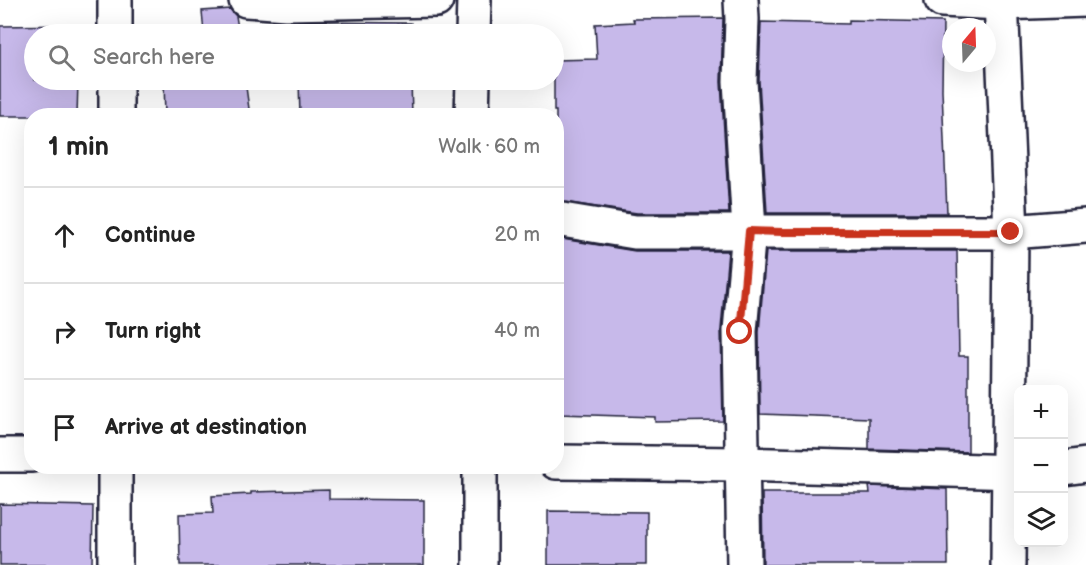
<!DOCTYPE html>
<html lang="en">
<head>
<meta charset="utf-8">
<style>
  body { margin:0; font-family:"Balsamiq Sans",sans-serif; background:#f6f6f6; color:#222 }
  .controls { position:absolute; right:18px; bottom:18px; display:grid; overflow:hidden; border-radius:12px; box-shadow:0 6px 24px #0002 }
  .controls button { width:54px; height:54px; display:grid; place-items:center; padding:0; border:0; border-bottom:2px solid #e0e0e0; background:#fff; color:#222; font:30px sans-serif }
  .compass { position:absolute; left:942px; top:18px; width:54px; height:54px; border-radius:50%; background:#fff; box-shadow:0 6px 24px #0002; rotate:19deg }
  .stop { position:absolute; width:18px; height:18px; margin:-14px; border:4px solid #c8321e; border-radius:50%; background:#fff }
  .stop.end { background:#c8321e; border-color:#fff; box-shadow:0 2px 6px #0008 }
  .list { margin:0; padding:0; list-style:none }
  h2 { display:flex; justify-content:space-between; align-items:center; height:78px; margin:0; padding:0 24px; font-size:26px }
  h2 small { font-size:20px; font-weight:400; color:#767676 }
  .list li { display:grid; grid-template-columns:39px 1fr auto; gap:18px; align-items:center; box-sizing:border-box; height:96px; padding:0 24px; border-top:2px solid #e0e0e0 }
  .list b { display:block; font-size:22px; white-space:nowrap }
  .list em { font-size:20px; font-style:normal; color:#767676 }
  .icon { flex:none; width:33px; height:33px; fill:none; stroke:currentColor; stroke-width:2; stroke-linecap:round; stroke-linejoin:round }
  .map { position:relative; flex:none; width:1086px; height:565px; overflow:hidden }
  .search { position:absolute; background:#fff; box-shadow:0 6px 24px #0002; left:24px; top:24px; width:540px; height:66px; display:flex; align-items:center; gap:15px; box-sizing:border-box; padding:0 21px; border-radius:33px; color:#767676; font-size:22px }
  .panel { position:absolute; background:#fff; box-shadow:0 6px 24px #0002; left:24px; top:108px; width:540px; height:366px; border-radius:24px }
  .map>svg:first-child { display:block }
  .building { fill:#c7b9ea; stroke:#22223b; stroke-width:1.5 }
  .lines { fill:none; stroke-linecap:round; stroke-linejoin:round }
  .street-casing { stroke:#22223b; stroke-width:38 }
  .secondary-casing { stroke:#22223b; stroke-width:38 }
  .street { stroke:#fff; stroke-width:33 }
  .secondary { stroke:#fff; stroke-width:33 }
  .route { stroke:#c8321e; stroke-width:8 }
</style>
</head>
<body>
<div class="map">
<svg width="1086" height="565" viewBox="0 0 1086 565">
  <rect width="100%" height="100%" fill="#fff"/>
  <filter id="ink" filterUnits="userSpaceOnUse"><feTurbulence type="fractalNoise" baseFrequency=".0167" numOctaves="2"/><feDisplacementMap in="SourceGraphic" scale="12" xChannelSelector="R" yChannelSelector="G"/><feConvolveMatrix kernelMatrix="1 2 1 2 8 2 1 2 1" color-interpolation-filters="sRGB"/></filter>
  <g filter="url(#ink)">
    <g class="building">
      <path d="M230,9L236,16L239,34H163L204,33L202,11Z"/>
      <path d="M723,18L721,82L729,213H637L556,201V111H554V60L597,59L595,24L634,22L633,19Z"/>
      <path d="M849,20L943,22L942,90L947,213H767L759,81L761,22L849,24Z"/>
      <path d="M298,22L411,23V34H298Z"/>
      <path d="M78,25V34H34V80H78L77,116H0V26Z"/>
      <path d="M164,80H245L250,116H165Z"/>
      <path d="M299,80H411L412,116H300Z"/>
      <path d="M556,238L635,251H728L721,329L723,421L655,422V417L559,414Z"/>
      <path d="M766,251H957L959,356H968V452L869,449V418L760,414L759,332Z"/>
      <path d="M869,486L947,489L948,565H763L762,493H870Z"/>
      <path d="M329,490V499L424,500V565H180L179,514L213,513L212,496L251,494V492Z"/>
      <path d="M0,504L93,506L92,565H0Z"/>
      <path d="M548,511L647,512V565H548Z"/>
    </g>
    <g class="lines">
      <defs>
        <g id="street">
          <path d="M246,0L286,3L436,0"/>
          <path d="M741,0L742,19L740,81L749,230L740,331L744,565"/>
          <path d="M942,0L1001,3L1086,0"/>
          <path d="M473,34L474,0"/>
          <path d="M472,116L473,80"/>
          <path d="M556,219L635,232H1011L1086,226"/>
          <path d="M0,455H32"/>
          <path d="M556,462L741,464L1018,472"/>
          <path d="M1064,468L1086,465"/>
          <path d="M480,565V466"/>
        </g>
        <g id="secondary">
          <path d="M115,0V34"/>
          <path d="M1001,0L1011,232L1008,565"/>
          <path d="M116,80V116"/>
          <path d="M115,466V565"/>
        </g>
      </defs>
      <use href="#street" class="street-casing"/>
      <use href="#secondary" class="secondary-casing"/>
      <use href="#street" class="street"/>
      <use href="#secondary" class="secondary"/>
    </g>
  </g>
  <g class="lines" filter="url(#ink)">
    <path class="route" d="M740,332L749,231L783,232H1011"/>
  </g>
</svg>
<div class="controls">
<button>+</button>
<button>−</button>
<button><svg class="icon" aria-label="layers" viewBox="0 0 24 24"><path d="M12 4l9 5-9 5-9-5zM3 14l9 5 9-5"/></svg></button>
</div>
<svg class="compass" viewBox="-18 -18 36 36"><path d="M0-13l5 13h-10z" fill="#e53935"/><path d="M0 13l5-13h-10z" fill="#767676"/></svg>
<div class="stop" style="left:740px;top:332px"></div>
<div class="stop end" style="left:1011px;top:232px"></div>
<div class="search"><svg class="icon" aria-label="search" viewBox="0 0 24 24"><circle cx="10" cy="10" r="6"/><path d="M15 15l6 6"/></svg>Search here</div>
<section class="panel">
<h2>1 min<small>Walk · 60 m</small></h2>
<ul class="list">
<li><svg class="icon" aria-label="ahead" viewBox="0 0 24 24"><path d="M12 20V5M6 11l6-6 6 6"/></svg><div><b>Continue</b></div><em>20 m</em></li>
<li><svg class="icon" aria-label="right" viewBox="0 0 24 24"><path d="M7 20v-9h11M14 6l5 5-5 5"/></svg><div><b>Turn right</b></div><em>40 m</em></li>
<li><svg class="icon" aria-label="arrive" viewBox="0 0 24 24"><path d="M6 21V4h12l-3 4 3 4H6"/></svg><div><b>Arrive at destination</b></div></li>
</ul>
</section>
</div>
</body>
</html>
